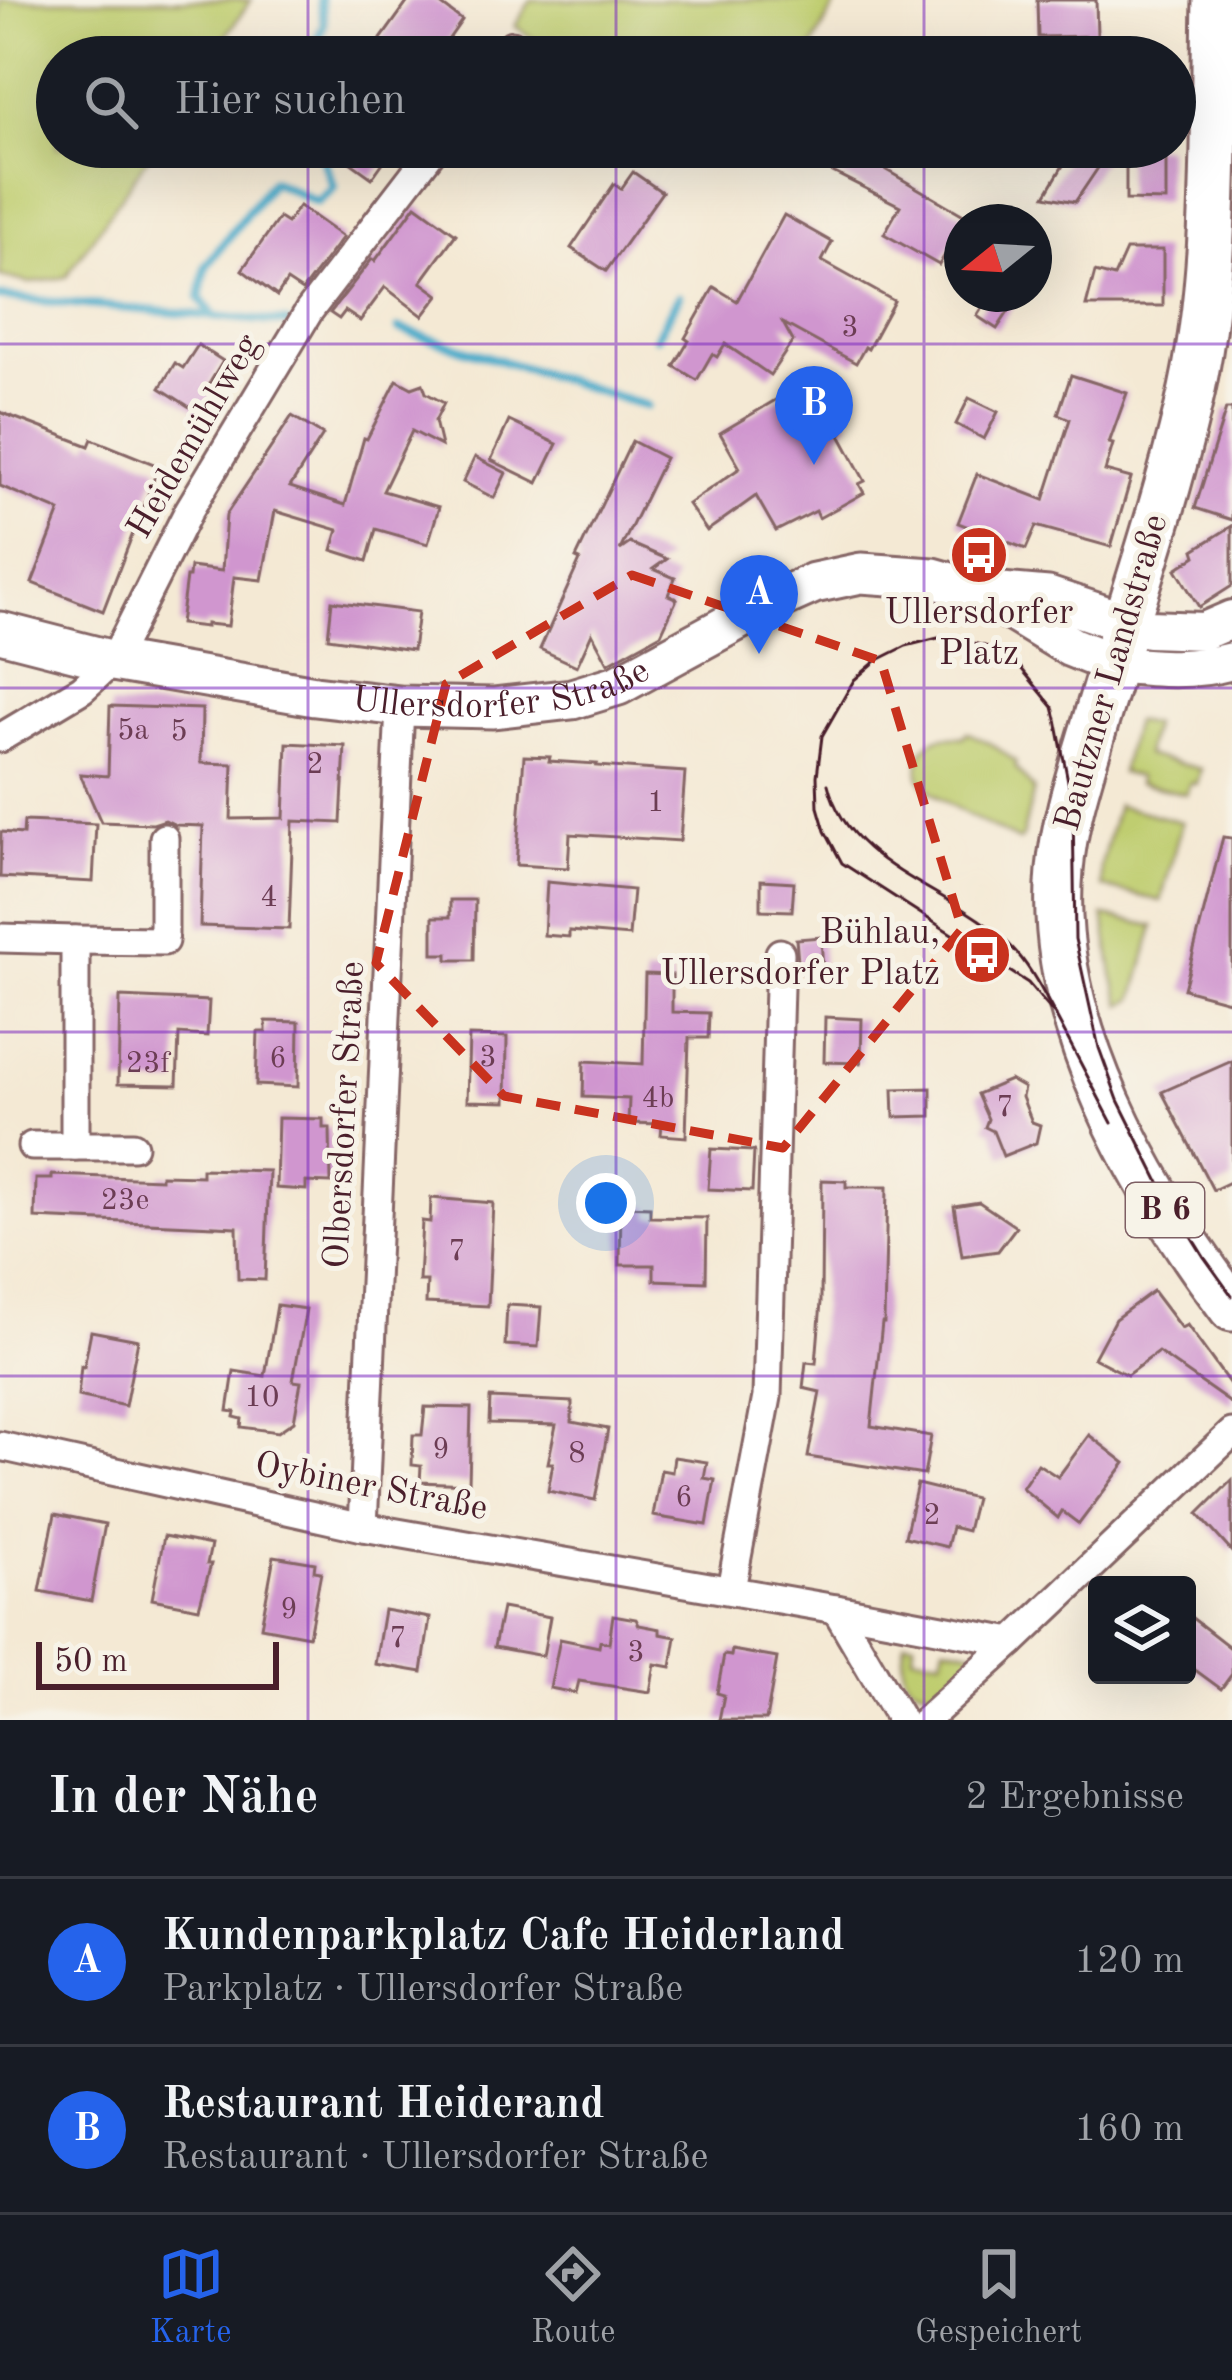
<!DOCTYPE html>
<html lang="de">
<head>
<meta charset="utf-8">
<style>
  body { margin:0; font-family:"Old Standard TT",serif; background:#242831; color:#f1f3f6 }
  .controls { position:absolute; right:36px; bottom:36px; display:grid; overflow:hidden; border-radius:12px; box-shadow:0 12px 48px #0002 }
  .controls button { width:108px; height:108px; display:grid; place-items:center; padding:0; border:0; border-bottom:3px solid #363941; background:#171b24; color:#f1f3f6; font:60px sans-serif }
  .compass { position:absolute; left:944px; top:204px; width:108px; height:108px; border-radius:50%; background:#171b24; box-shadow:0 12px 48px #0002; rotate:252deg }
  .scale { position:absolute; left:36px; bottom:30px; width:243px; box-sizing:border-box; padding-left:12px; border:6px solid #4a1f2b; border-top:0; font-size:33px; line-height:42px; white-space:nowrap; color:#4a1f2b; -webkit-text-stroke:9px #f7f3e8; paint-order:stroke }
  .you { position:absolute; left:606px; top:1203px; width:42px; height:42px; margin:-30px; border:9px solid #fff; border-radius:50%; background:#1a73e8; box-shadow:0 0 0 18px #1a73e833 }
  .badge { display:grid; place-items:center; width:78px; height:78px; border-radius:50%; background:#2563eb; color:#fff; font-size:39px; font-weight:700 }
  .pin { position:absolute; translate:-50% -99px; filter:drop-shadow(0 3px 6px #0008) }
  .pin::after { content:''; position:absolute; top:63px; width:42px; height:36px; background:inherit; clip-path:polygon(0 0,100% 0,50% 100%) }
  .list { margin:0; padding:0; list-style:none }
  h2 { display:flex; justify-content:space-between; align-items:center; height:156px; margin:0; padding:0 48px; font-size:51px }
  h2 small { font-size:39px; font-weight:400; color:#9ea1a6 }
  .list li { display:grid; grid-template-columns:78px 1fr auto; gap:36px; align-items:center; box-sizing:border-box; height:168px; padding:0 48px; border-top:3px solid #363941 }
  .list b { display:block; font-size:45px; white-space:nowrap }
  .list p { margin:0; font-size:39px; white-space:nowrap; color:#9ea1a6 }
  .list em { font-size:39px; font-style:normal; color:#9ea1a6 }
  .icon { flex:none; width:66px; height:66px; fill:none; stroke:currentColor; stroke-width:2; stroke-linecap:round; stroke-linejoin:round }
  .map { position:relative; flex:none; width:1232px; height:1720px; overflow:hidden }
  .search { position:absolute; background:#171b24; box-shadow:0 12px 48px #0002; left:36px; right:36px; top:36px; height:132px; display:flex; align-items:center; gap:30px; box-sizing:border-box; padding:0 42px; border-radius:66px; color:#9ea1a6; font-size:45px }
  .sheet { height:492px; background:#171b24 }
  nav { display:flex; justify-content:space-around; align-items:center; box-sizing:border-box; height:168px; border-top:3px solid #363941; background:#171b24; font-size:33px; color:#9ea1a6 }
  nav a { display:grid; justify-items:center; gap:6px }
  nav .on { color:#2563eb }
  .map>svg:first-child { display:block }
  .green { fill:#bfcd6f; stroke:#84764d; stroke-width:3 }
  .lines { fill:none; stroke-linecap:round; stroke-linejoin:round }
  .stream { stroke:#4bacca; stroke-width:9 }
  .building { fill:#d096cf }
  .minor-casing { stroke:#866666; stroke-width:33 }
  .tertiary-casing { stroke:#866666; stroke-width:42 }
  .secondary-casing { stroke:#866666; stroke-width:45 }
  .primary-casing { stroke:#866666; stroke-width:51 }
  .minor { stroke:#fff; stroke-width:27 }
  .tertiary { stroke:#fff; stroke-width:36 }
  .secondary { stroke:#fff; stroke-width:39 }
  .primary { stroke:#fff; stroke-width:45 }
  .tram { stroke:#4a1f2b; stroke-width:3 }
  .marked { fill:none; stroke:#c8321e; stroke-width:9; stroke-dasharray:24 15; stroke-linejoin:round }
  .grid { fill:none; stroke:#7b2cbf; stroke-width:3; stroke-opacity:0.55 }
  .labels { text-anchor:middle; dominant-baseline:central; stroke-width:10; stroke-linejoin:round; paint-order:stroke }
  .number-label { font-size:30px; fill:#6c3d54 }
  .shield { fill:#f7f3e8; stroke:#7e5f64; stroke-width:3 }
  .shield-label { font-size:33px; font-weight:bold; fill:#4a1f2b }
  .street-label { font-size:36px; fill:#4a1f2b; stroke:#f7f3e8 }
  .poi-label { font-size:36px; fill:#4a1f2b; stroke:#f7f3e8 }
</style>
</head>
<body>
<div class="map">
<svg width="1232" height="1720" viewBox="0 0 1232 1720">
  <rect width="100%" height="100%" fill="#f7f3e8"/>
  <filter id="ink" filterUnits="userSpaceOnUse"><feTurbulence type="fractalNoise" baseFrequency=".00833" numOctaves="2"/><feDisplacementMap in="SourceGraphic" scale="24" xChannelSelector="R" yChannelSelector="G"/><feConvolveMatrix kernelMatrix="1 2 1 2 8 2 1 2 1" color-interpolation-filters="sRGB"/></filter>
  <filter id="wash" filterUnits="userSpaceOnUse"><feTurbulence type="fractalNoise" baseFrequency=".004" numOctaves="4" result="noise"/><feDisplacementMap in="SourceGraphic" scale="48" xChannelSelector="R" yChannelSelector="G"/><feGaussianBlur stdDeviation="2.7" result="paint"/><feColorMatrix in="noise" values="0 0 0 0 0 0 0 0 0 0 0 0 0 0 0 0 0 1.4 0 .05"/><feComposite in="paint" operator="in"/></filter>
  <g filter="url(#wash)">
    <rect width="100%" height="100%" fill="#f4e9d4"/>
    <g class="green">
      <path d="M0,0H251L211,57H57V147H155L66,277L30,283L0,276Z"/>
      <path d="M531,0H838L807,57H559L515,26Z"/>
      <path d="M1134,721L1152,725L1145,755L1201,769L1197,784L1190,783L1186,794L1138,783L1139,777L1121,773Z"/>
      <path d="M967,732L993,745L1016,762L1015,767L1034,790L1022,837L1018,841C997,829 932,800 921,780C917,772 918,761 922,753C931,735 945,736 963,737Z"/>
      <path d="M1117,805L1182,822L1161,901L1102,887L1101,866Z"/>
      <path d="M1104,916L1154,926L1134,999L1122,1005L1113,975Z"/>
      <path d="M905,1641L914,1642L913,1655L942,1658L945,1645L974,1651V1661L939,1690C903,1690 899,1671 905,1641Z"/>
    </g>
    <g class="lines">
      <g class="stream">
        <path d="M310,57L324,24L320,0"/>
        <path d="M0,297L287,323"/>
        <path d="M213,315L200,298L206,266L272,181L317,202L334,187L318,147"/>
        <path d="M399,329L647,406"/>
        <path d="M656,337L679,297"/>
      </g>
    </g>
    <g id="blocks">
      <g class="building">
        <path d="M409,0H435L462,20L436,57H368Z"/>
        <path d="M1037,0H1096L1097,36L1038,37Z"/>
        <path d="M329,147H394L372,178Z"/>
        <path d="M831,147H866L862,156L967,217L939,265L884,234L900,206L821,166Z"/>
        <path d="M1074,147H1112L1075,202L1045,196Z"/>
        <path d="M1126,147H1166V201L1126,200Z"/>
        <path d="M633,172L662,192L606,271L571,248L614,184L621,189Z"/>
        <path d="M416,205L456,234L421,282L439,295L423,316L385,287L360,321L345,311L339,319L330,313L372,259L375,261Z"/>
        <path d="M299,206L343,237L302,291L287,281L277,296L242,270L279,218L287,223Z"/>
        <path d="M784,215L832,242L822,261L894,301L868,349L865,347L856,363L783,323L793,341L770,375L725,344L717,357L712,354L697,380L674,366L689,341L685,338L714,287L737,301Z"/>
        <path d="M1126,250H1163V306H1086L1095,272L1114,277Z"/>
        <path d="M991,294H1020L997,329L977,316Z"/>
        <path d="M198,345L223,361L209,384L217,389L202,415L160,388L175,363L183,368Z"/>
        <path d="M1071,375L1127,393L1109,443L1113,444L1105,471L1131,478L1111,547L1036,526L1026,549L958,523L977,474L1044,500L1070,419L1058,414Z"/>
        <path d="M397,380L412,388L423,384L426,393L444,403L435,421L441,446L412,431L383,491L439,507L428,544L376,529L367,561L332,550L338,530L275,511L262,580L234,577L228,626L206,624V627L180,624L186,577H189L190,567L222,571L226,515L292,416L323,435L290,487L345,505L364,438L367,439Z"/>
        <path d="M789,392L792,396L798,397L812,421L824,415L850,420L840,435L865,481L859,484L864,493L819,518L816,511L776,531L756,496L707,531L688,504L740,468L720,433Z"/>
        <path d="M969,398L998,412L984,439L956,424Z"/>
        <path d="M1226,409H1232V520L1195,508Z"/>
        <path d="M0,412L89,446L92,439L159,466L103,611L32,583L60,511L0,486Z"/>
        <path d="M509,421L557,444L538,483L491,460Z"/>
        <path d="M632,441L665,458L620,550L630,543L667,559L653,569L675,578L668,595L677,599L661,634L608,663L592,633L577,666L540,649L580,560L576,558Z"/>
        <path d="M475,457L506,473L494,498L463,482Z"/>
        <path d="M1232,526V586L1199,607L1176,569L1196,556L1194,550Z"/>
        <path d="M332,601L418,612L413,650L328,638Z"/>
        <path d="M110,706L202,709L201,763L233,764L231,819L284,818L287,743L345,746L341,823L293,821L289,929L200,926L203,826L176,825L165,820L153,824L101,822L80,774L108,776Z"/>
        <path d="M524,756L550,757L549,761L597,764L596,766L685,772L680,841L570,834L568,868L516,865Z"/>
        <path d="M24,821L96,824L93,882L0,877L1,832L23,834Z"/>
        <path d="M1223,837L1232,838V1002L1184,989Z"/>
        <path d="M761,880L794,882L792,911L761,910Z"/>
        <path d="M547,882L633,890L629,936L569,931V937L544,935Z"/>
        <path d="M450,900H475L474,960H448V954H433V917H450Z"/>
        <path d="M821,937L823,971L799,973L796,939Z"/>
        <path d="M645,974L672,975V1012L709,1013L708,1038H689L686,1137L661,1135L662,1124L628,1123L629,1099L583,1097L584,1061L643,1064Z"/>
        <path d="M120,997L209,1001L207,1036L179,1034L177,1085L118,1084Z"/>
        <path d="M825,1017L862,1019L861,1063L824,1062Z"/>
        <path d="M266,1021L299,1022L298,1087L256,1085L258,1032H266Z"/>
        <path d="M469,1036L507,1037L506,1102L467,1101Z"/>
        <path d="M1232,1061V1181L1213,1190L1162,1092Z"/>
        <path d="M1010,1080L1024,1088L1022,1097L1032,1122L1040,1125L1036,1143L1003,1156L993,1131L985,1127L988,1119L977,1094Z"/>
        <path d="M931,1088V1116L894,1117L893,1089Z"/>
        <path d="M278,1118L323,1119V1128H330L331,1183L306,1182V1190L276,1188Z"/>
        <path d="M711,1149L754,1151L752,1191L708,1189Z"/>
        <path d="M202,1169L269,1171L265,1280L238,1279L237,1227L35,1218L36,1179H52V1175L161,1179V1175L202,1176Z"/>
        <path d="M822,1180L846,1181V1187H887L884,1323H882L871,1426L931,1436L924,1475L808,1457L820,1392L803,1388L806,1362L816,1363L821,1302Z"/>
        <path d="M431,1198L493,1203L488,1306L426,1303L427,1281H419L422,1221L430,1222Z"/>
        <path d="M979,1202L1016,1227L998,1251L962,1256L954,1206Z"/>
        <path d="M621,1206L650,1207V1217L707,1218L706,1282L654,1280V1265H620Z"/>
        <path d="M1153,1291L1181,1328L1187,1325L1232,1387V1404L1158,1352L1127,1375L1094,1358L1115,1319Z"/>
        <path d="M277,1305L306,1309L293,1381L301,1382L294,1421L278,1432L241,1427L242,1419L234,1417L235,1412L228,1411L234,1371L265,1376Z"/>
        <path d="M507,1305L541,1307L538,1347L505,1345Z"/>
        <path d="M91,1331L138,1340L125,1406L78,1396L81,1366L84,1367Z"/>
        <path d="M490,1398L572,1402V1422L608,1429L595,1500L548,1491L553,1463H548L556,1425L489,1423Z"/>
        <path d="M425,1407L471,1408L469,1484L420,1482L421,1466L412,1465L413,1435H422Z"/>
        <path d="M1089,1435L1125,1463L1079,1524L1062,1511L1058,1518L1022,1488L1038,1464L1058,1477Z"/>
        <path d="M674,1457L707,1462L704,1478L715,1480L707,1525L653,1516L661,1470L672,1472Z"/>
        <path d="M1232,1480V1552L1198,1514Z"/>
        <path d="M917,1484L975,1498L967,1531L952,1527L947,1547L905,1537Z"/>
        <path d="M55,1514L105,1524L91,1601L40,1591Z"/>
        <path d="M164,1536L211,1545L207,1564H211L199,1608L152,1599Z"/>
        <path d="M274,1556L315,1563L314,1571L321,1572L309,1636L261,1627Z"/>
        <path d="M502,1608L550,1617L543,1656L494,1647Z"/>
        <path d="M384,1610L430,1618L422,1672L375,1664Z"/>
        <path d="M1187,1614L1232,1649V1674L1221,1689L1187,1664Z"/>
        <path d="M613,1615L636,1619L639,1625L660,1629V1634L676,1637L671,1667L655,1664L650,1692L579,1681L576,1693L550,1688L560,1639L599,1647L600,1641L609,1643Z"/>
        <path d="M732,1650L777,1658L766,1720H719L724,1695L717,1693L724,1655L731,1656Z"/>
      </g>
    </g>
  </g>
  <g filter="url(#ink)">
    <use href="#blocks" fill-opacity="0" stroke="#866666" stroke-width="3"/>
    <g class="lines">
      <defs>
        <g id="minor">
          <path d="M503,57L512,45"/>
          <path d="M0,738L82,689L113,661L189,510L309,311L435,147"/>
          <path d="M0,938L75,940V1146"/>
          <path d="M75,940L164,941V838"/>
          <path d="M32,1146H133"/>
          <path d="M0,1446L363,1527L836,1609"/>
          <path d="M363,1527L400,706"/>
          <path d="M731,1589L767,1397L780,953"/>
          <path d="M901,1720L836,1609L1012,1642"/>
          <path d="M926,1720L1012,1642L1232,1433"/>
        </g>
        <g id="tertiary">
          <path d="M1126,623L1148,629L1204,631L1232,619"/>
          <path d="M1113,664C1154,668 1191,672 1232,661"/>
        </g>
        <g id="secondary">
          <path d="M989,597L1071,647L1113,664"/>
          <path id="s1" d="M0,632L113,661L315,696L400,706L493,708L572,699L618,685L767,604L814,583L861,573L933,578L979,591L1048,597L1126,623"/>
        </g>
        <path id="primary" d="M1216,0C1213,131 1219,279 1188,407C1163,513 1127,616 1096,720C1082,768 1064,820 1060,870C1046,1024 1143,1190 1232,1308"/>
      </defs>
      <use href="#minor" class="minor-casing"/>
      <use href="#tertiary" class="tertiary-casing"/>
      <use href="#secondary" class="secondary-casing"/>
      <use href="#primary" class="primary-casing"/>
      <use href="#minor" class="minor"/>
      <use href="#tertiary" class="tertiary"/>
      <use href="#secondary" class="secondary"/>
      <use href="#primary" class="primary"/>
      <g class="tram">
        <path d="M828,784C849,873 963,889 1017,953C1035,974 1047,1000 1060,1024C1077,1057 1095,1090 1112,1123"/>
        <path d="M1056,1016L1028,983L842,863L825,831L818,807L817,776L822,736L854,680L876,661L906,646L938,638H954L988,647L1020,667L1053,707L1056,719L1073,807L1075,939L1099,1048L1118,1100L1166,1196L1204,1257L1232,1296"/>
      </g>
    </g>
  </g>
  <path class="marked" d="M632,575L881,661L962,929L783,1148L504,1096L376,963L446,684Z"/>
  <path class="grid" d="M308,0V57M616,0V57M924,0V57M308,147V1720M616,147V1720M924,147V1720M0,344H1232M0,688H1232M0,1032H1232M0,1376H1232"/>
  <defs>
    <symbol id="bus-disc" viewBox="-11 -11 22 22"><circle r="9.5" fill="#c8321e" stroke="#f7f3e8"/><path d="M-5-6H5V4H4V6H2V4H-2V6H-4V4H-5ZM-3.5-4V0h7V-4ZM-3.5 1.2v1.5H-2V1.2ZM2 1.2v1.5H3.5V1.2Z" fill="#fff"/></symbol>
  </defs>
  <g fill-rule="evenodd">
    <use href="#bus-disc" x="946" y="522" width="66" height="66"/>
    <use href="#bus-disc" x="949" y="922" width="66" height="66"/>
  </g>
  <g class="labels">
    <g class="number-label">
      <text x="850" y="328">3</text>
      <text x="133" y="731">5a</text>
      <text x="179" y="732">5</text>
      <text x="315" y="765">2</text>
      <text x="656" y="803">1</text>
      <text x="269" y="898">4</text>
      <text x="488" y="1058">3</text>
      <text x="278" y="1059">6</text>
      <text x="148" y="1064">23f</text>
      <text x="658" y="1099">4b</text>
      <text x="1005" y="1108">7</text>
      <text x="125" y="1201">23e</text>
      <text x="457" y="1252">7</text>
      <text x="262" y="1398">10</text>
      <text x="441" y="1450">9</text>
      <text x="577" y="1454">8</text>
      <text x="684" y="1498">6</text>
      <text x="932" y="1516">2</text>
      <text x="289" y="1610">9</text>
      <text x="398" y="1639">7</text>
      <text x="636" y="1653">3</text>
    </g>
    <rect class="shield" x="1126" y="1183" width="78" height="54" rx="9"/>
    <g class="shield-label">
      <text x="1165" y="1210">B 6</text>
    </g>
    <g class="street-label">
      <text transform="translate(195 437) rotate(-60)">Heidemühlweg</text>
      <text transform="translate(1113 673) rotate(-74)">Bautzner Landstraße</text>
      <text stroke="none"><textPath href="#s1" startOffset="510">Ullersdorfer Straße</textPath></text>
      <text transform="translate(346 1115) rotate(-87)">Olbersdorfer Straße</text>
      <text transform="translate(371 1488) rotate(11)">Oybiner Straße</text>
    </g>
    <g class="poi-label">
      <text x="979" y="614">Ullersdorfer<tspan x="979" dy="41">Platz</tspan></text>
      <text x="940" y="934" text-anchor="end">Bühlau,<tspan x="940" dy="41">Ullersdorfer Platz</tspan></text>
    </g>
  </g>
</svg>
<div class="controls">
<button><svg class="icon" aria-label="layers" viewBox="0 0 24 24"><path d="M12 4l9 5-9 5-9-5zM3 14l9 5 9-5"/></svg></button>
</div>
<svg class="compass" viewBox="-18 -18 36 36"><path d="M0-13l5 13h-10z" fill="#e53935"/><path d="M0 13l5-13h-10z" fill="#9ea1a6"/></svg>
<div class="scale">50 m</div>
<div class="you"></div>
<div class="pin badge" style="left:759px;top:654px">A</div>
<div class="pin badge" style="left:814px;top:465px">B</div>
<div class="search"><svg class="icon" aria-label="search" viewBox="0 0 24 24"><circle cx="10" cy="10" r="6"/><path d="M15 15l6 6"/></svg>Hier suchen</div>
</div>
<section class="sheet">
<h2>In der Nähe<small>2 Ergebnisse</small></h2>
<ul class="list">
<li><span class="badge">A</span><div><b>Kundenparkplatz Cafe Heiderland</b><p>Parkplatz · Ullersdorfer Straße</p></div><em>120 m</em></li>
<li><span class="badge">B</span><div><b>Restaurant Heiderand</b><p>Restaurant · Ullersdorfer Straße</p></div><em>160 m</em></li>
</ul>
</section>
<nav>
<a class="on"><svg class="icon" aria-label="map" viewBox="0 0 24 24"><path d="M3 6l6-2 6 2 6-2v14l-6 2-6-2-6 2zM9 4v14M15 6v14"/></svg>Karte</a>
<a><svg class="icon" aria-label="directions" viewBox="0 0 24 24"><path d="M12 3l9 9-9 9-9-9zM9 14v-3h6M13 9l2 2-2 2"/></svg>Route</a>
<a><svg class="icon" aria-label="saved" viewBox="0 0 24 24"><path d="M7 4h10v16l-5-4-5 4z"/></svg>Gespeichert</a>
</nav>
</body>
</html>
